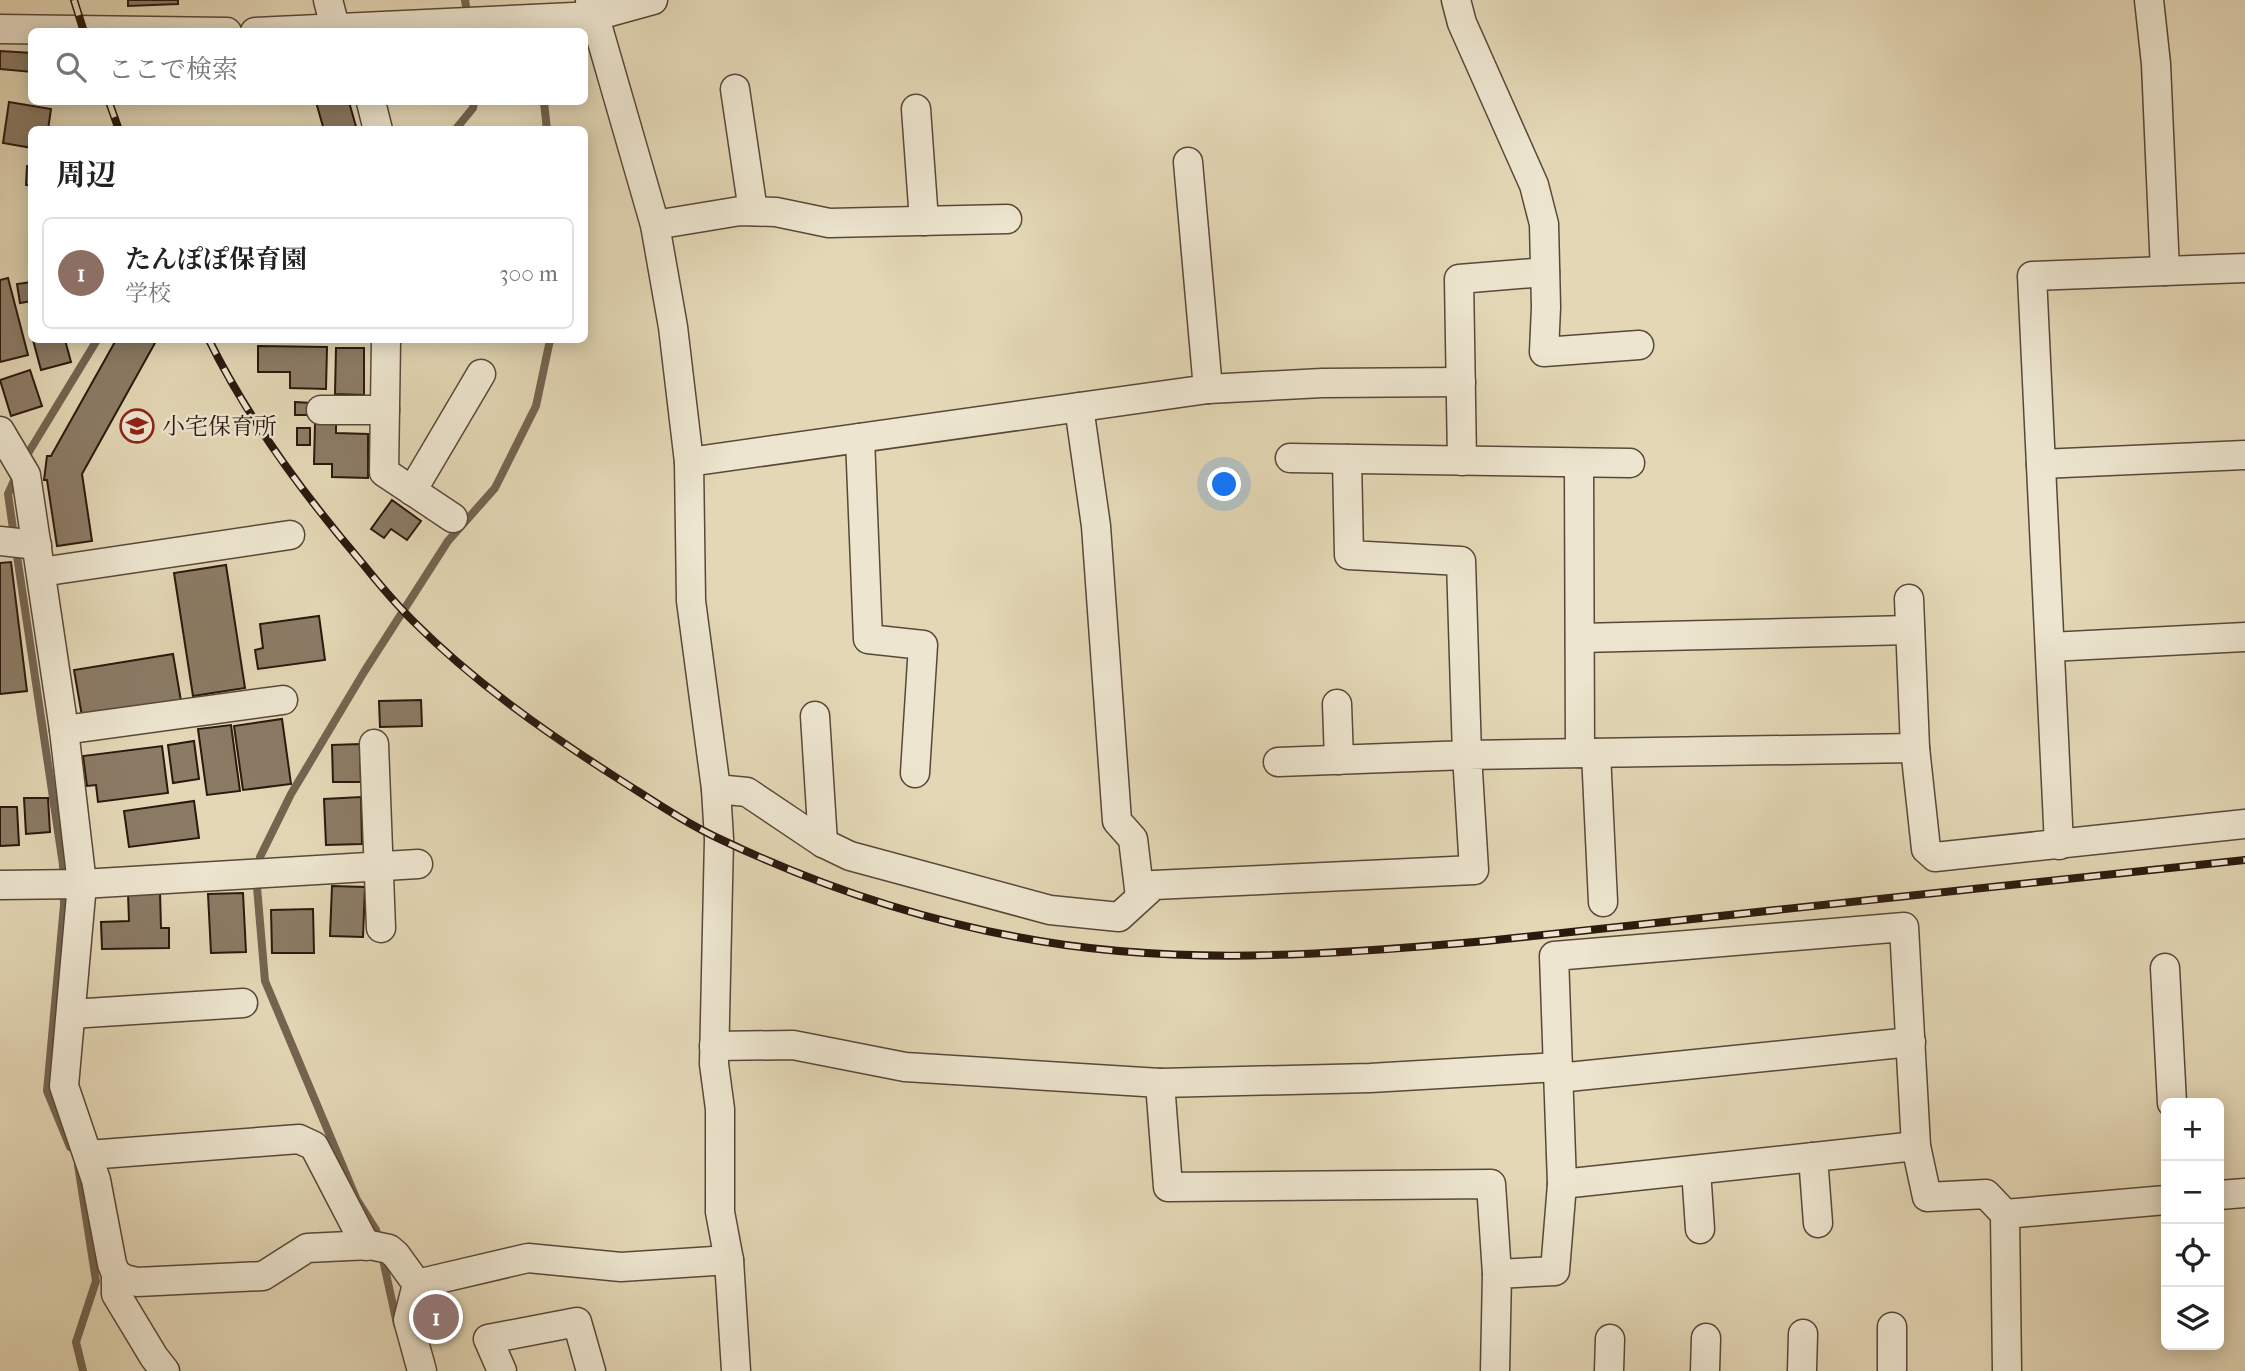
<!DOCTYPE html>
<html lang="ja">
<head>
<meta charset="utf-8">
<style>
  body { margin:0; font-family:"IM FELL French Canon","Noto Serif JP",serif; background:#f2f2f2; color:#222 }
  .controls { position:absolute; right:21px; bottom:21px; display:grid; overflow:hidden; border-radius:10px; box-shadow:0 4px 18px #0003 }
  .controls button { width:63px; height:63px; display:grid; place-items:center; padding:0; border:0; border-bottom:2px solid #e0e0e0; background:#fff; color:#222; font:35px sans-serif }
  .you { position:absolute; left:1225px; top:485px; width:24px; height:24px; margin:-18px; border:5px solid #fff; border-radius:50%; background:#1a73e8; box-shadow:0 0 0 10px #1a73e833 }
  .badge { display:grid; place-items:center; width:46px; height:46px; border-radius:50%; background:#b45309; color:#fff; font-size:23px; font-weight:700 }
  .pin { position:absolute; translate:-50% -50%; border:4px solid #fff; box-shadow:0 2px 7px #0006 }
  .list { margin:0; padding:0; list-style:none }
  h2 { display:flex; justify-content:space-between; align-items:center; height:91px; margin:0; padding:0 28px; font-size:30px }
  h2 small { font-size:23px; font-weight:400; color:#767676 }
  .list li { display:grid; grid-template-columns:46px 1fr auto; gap:21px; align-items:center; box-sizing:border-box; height:112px; margin:0 14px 14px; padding:0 14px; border:2px solid #e0e0e0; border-radius:10px }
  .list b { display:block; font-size:26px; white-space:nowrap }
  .list p { margin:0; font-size:23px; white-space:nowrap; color:#767676 }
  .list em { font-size:23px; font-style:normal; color:#767676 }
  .icon { flex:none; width:38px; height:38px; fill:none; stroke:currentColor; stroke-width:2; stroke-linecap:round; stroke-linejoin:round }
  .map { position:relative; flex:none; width:2245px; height:1371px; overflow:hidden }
  .search { position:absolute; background:#fff; box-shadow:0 4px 18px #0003; left:28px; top:28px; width:560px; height:77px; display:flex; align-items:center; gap:18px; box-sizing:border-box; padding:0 24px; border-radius:10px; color:#767676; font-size:26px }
  .panel { position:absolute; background:#fff; box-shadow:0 4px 18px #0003; left:28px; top:126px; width:560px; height:217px; border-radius:10px }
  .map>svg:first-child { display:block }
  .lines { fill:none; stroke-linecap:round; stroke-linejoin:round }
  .stream { stroke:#746450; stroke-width:8 }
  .building { fill:#8b7b65; stroke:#2b180e; stroke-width:2 }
  .minor-casing { stroke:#594838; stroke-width:31 }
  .minor { stroke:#ede5cf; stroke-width:28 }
  .rail-casing { stroke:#2b180e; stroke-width:8 }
  .rail { stroke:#ede5cf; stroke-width:5; stroke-dasharray:16; stroke-linecap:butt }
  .labels { text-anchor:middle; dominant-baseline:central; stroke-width:5; stroke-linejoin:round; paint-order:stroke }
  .poi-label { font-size:23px; fill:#2b180e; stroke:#ede5cf; text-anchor:start }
</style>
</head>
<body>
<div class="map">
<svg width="2245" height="1371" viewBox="0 0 2245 1371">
  <rect width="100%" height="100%" fill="#e3d7b5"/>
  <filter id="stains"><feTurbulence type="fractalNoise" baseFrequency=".00286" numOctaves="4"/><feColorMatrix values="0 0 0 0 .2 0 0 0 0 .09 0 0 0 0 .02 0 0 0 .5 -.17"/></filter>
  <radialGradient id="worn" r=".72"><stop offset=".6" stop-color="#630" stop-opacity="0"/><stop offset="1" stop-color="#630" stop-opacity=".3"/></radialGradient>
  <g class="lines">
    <g class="stream">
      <path d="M465,0L468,18"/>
      <path d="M544,102L547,130"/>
      <path d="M455,130L473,108L474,102"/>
      <path d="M24,460L97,340"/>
      <path d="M14,536L8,494L17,474"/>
      <path d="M16,549L63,865L64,905L47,1091L70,1147"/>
      <path d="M78,1165L96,1281L76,1342L83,1371"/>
      <path d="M379,1242L376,1230L357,1200L265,981L257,887L260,857L291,794L364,672L448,541L495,488L536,406L550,340"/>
      <path d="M382,1255L397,1324"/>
    </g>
  </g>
  <g class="building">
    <path d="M128,0H178V4L128,6Z"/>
    <path d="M0,51L32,53V72L0,69Z"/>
    <path d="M9,102L51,109L48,130H32V148L3,143Z"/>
    <path d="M316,102H349L357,130H324Z"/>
    <path d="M27,166H32V186L26,185Z"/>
    <path d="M8,278L28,355L0,362V280Z"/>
    <path d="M32,282V301L20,303L17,284Z"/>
    <path d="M33,340H65L71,362L41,370Z"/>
    <path d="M116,340H149L155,343L82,474L92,541L57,546L47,480H44L47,456H51Z"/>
    <path d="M258,346L327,347L326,389L290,388V372H258Z"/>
    <path d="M336,348H364V395L335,394Z"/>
    <path d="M30,370L42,406L11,416L0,380Z"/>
    <path d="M295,402L312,403V415H295Z"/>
    <path d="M315,424H336V433L368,434V478L332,477V464H314Z"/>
    <rect x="297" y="428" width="13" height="17"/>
    <path d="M392,500L421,521L407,540L391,529L384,538L371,529Z"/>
    <path d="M11,562L27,691L0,694V563Z"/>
    <path d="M226,565L245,688L193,696L174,573Z"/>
    <path d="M319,616L325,660L258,669L255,650L263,648L260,624Z"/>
    <path d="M173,654L181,701L82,716L74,670Z"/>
    <path d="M421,700L422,726L380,727L379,701Z"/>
    <path d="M282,719L291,784L243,790L234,726Z"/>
    <path d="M231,725L240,791L207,795L198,729Z"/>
    <path d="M194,741L199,779L173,783L168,745Z"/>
    <path d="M360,744L361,782H333L332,745Z"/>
    <path d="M162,746L168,793L98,802L96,785L87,786L83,756Z"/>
    <path d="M361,797L362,844L326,845L324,799Z"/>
    <path d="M24,798H48L50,832L26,834Z"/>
    <path d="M194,801L199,838L129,847L124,811Z"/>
    <path d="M0,807H17L19,845L0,846Z"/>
    <path d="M332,886L365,887L363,937L330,936Z"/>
    <path d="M160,892L161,928H169V948L102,949L101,922L129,921L128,893Z"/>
    <path d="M243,893L246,952L211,953L208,894Z"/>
    <path d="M313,909L314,953H272L271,910Z"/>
  </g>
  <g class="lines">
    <defs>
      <g id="minor">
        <path d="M328,0L335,27"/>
        <path d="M590,0L655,225L673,327L689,462L691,601L716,789L719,839L714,1064L720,1109V1212L729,1260L736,1371"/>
        <path d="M1456,0L1462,23L1534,185L1544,224L1546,307L1544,352L1639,345"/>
        <path d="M2149,0L2156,64L2165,271"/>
        <path d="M0,29L227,32"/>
        <path d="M255,32L595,16L653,0"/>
        <path d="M735,89L753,211"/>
        <path d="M371,102L378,130"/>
        <path d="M916,109L924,221"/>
        <path d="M1188,162L1208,389"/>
        <path d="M655,225L740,211L776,212L829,223L1007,219"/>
        <path d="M386,340L384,472L453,518"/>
        <path d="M1079,407L1096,526L1117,821L1133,839L1140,897"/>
        <path d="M321,410H385"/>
        <path d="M0,431L26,475L64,730L82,884L64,1086L96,1180L112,1264L116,1274V1294L154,1357L165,1371"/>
        <path d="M860,438L868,639L923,645L915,773"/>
        <path d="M1290,458L1630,463"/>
        <path d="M1462,461L1459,279L1545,272"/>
        <path d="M689,462L1208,389L1322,383L1461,382"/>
        <path d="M1579,463L1580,753"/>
        <path d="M2041,464L2245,455"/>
        <path d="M412,491L481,374"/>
        <path d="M0,541L37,545"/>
        <path d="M41,572L290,535"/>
        <path d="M1909,599L1915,748"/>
        <path d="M1580,638L1910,630"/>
        <path d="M2050,647L2245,637"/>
        <path d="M1337,704L1339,760"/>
        <path d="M815,716L823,843"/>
        <path d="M64,730L283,700"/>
        <path d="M374,744L381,928"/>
        <path d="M1596,753L1603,902"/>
        <path d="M1278,762L1467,755L1461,561L1349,555L1347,459"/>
        <path d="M716,789L747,792L823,843L850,856L1050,910L1119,917L1154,885L1474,870L1467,755L1915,748L1926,849L1935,857L2245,824"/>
        <path d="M2059,845L2032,276L2245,268"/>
        <path d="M0,885L82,884L418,864"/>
        <path d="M2165,968L2172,1103"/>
        <path d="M71,1014L243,1003"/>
        <path d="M714,1046L793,1045L905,1067L1160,1083L1370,1078L1558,1067"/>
        <path d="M1558,1078L1911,1042"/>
        <path d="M1160,1083L1168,1187L1491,1184L1497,1274"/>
        <path d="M88,1155L299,1139L314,1146L366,1246"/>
        <path d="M1813,1157L1818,1223"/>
        <path d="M1696,1170L1700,1229"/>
        <path d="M1562,1184L1916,1146"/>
        <path d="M2219,1195L2245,1193"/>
        <path d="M2005,1214L2007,1371"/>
        <path d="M116,1274L125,1279L137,1282L263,1276L307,1248L370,1245L389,1249L396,1255L417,1284"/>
        <path d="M1892,1327V1371"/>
        <path d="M422,1371L408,1320L417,1284L528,1258L621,1267L729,1260"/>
        <path d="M502,1371L488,1339L577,1322L591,1371"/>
        <path d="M1495,1371L1497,1274L1555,1271L1562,1184L1554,956L1904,927L1916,1146L1927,1197L1986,1194L2005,1214L2166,1200"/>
        <path d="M1609,1371L1610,1339"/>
        <path d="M1705,1371L1706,1338"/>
        <path d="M1802,1371L1803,1334"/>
      </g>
    </defs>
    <use href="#minor" class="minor-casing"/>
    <use href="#minor" class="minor"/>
    <defs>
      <g id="rail">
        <path d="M74,0L84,32"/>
        <path d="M109,102L119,130"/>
        <path d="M209,340C249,421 304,495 363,564C379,584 395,603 413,621C474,682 545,732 617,778C652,800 685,823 722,840C815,884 915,918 1017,937C1172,967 1329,955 1486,941L2245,860"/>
      </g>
    </defs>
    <use href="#rail" class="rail-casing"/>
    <use href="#rail" class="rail"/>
  </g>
  <defs>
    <symbol id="school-ring" viewBox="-11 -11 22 22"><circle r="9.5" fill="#ede5cf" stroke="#8f2418" stroke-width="1.5"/><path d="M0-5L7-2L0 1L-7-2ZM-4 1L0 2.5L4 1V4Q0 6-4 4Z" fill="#8f2418"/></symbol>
  </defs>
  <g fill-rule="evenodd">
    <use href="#school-ring" x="118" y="407" width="38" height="38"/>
  </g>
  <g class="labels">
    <g class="poi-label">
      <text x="162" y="426">小宅保育所</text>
    </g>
  </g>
  <rect width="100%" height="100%" filter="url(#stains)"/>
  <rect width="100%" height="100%" fill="url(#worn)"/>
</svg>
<div class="controls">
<button>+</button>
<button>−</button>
<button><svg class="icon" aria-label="locate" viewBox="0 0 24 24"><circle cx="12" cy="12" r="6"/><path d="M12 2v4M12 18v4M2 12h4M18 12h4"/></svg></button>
<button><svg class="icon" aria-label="layers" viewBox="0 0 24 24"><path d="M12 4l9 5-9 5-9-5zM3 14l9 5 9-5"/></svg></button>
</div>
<div class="you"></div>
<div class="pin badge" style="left:436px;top:1317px;background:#8d6e63">1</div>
<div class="search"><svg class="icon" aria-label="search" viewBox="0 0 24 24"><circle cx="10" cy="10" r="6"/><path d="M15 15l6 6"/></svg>ここで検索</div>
<section class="panel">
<h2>周辺<small></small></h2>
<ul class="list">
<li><span class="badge" style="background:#8d6e63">1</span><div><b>たんぽぽ保育園</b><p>学校</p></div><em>300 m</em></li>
</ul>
</section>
</div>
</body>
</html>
